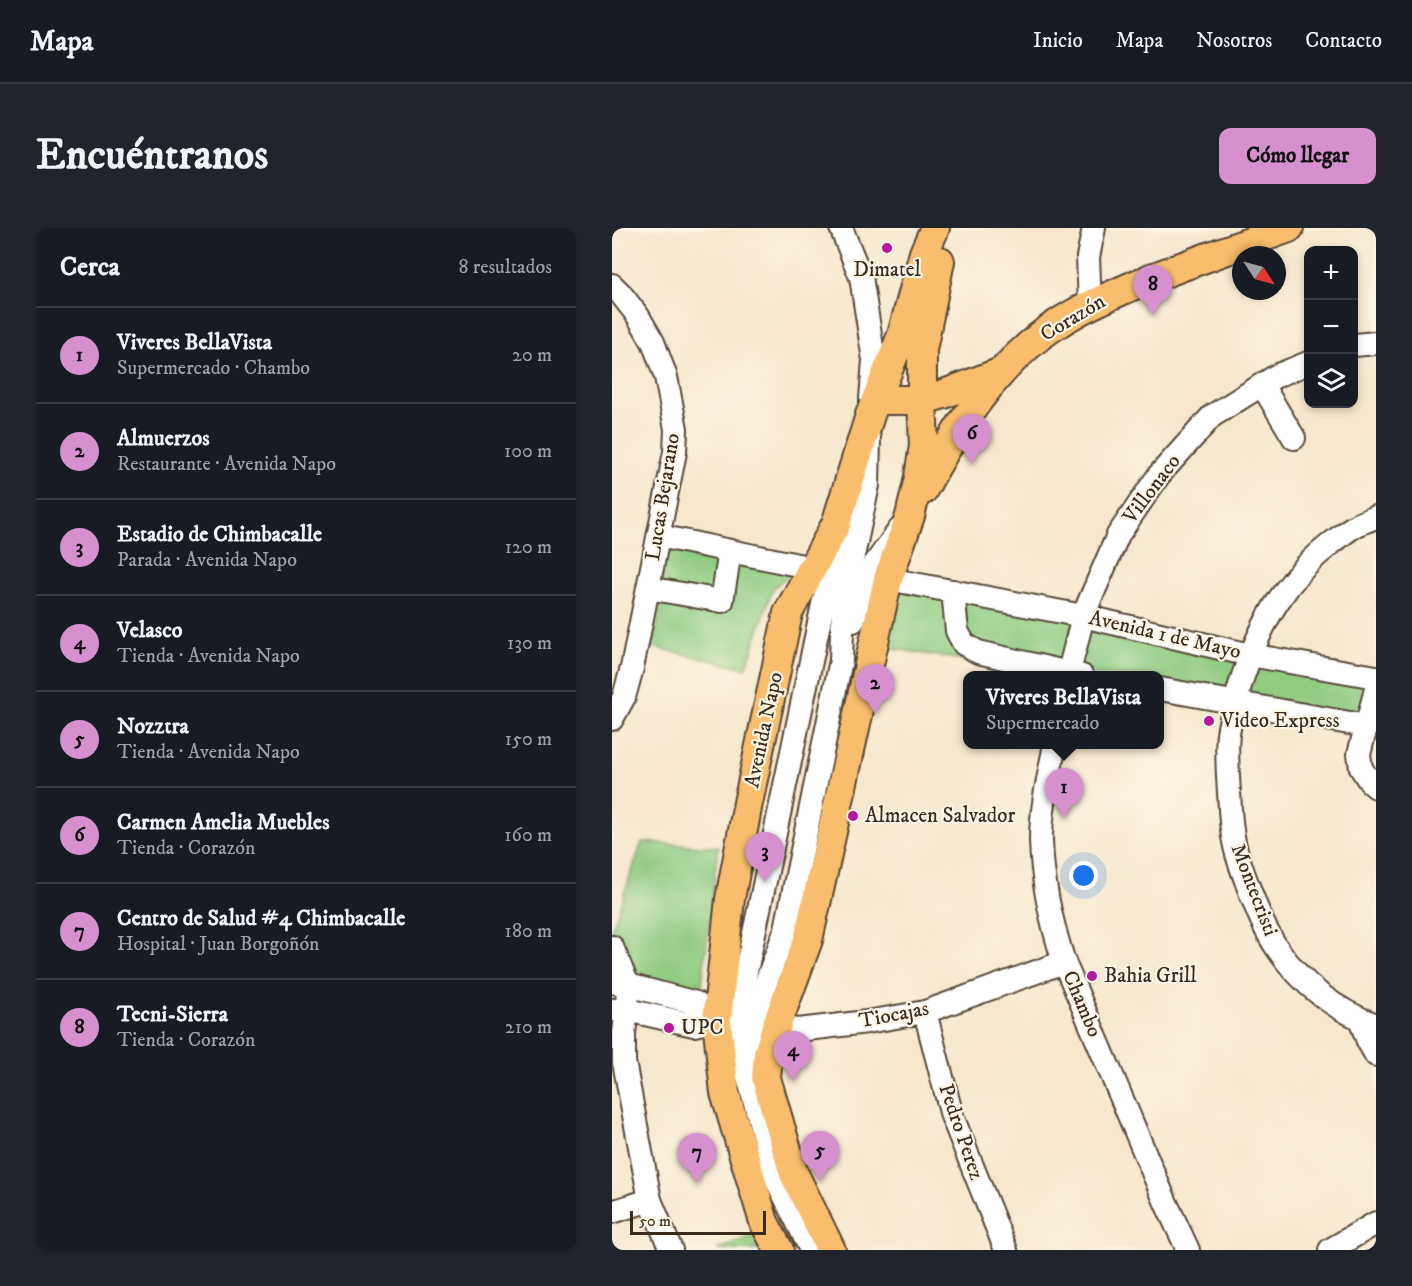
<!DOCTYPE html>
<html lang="es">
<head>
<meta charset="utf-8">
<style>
  body { margin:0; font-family:"IM FELL DW Pica",serif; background:#20242c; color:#f1f3f6 }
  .controls { position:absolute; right:18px; top:18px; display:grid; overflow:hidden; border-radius:12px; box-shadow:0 3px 9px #0003 }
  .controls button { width:54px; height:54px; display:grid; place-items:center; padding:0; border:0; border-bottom:2px solid #363941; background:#171b24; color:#f1f3f6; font:30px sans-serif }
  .compass { position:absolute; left:620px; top:18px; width:54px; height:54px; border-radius:50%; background:#171b24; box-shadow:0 3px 9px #0003; rotate:126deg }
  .scale { position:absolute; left:18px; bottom:15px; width:136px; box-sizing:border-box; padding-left:6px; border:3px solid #3b2a1e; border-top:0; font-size:16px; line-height:21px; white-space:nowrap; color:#3b2a1e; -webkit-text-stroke:4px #fcf5e5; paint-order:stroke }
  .you { position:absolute; left:472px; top:648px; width:21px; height:21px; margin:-15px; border:4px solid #fff; border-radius:50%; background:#1a73e8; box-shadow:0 0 0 9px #1a73e833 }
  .badge { display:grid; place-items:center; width:39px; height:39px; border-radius:50%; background:#d690ce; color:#111; font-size:20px; font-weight:700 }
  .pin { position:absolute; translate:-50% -50px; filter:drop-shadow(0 2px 3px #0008) }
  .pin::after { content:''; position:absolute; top:32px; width:21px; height:18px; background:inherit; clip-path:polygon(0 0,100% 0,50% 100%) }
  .popup { position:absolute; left:351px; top:443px; width:201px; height:78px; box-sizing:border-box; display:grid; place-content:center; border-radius:12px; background:#171b24; filter:drop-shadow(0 2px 4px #0005); font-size:20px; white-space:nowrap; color:#9ea1a6 }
  .popup b { font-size:22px; color:#f1f3f6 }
  .popup::after { content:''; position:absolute; left:50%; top:100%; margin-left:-12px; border:12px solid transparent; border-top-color:#171b24 }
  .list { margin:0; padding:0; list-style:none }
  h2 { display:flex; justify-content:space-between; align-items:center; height:78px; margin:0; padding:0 24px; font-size:26px }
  h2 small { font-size:20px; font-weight:400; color:#9ea1a6 }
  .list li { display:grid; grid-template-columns:39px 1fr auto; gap:18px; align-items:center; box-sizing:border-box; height:96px; padding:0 24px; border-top:2px solid #363941 }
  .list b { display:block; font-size:22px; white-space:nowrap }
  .list p { margin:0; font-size:20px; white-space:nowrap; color:#9ea1a6 }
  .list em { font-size:20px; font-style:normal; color:#9ea1a6 }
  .icon { flex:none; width:33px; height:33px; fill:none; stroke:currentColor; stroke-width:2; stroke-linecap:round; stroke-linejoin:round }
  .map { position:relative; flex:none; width:764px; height:1022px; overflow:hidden; border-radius:12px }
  header { display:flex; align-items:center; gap:36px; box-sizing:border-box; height:84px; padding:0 30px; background:#171b24; border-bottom:2px solid #363941 }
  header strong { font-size:28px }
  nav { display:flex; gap:33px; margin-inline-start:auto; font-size:21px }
  .intro { display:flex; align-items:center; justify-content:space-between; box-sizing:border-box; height:144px; padding:0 36px }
  h1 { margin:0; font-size:42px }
  .button { padding:15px 27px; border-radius:12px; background:#d690ce; color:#111; font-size:21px; font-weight:700 }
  main { display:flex; gap:36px; padding:0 36px }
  aside { flex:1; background:#171b24; border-radius:12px; box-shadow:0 3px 9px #0003 }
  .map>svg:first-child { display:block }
  .green { fill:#8fcc81; stroke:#657b50; stroke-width:1.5 }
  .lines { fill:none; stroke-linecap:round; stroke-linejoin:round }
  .minor-casing { stroke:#574638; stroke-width:26 }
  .major-casing { stroke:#574638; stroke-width:32 }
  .minor { stroke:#fff; stroke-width:22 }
  .major { stroke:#f9be6d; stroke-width:28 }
  .poi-dot { fill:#b5179e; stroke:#fcf5e5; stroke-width:2 }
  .labels { text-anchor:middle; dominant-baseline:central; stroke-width:4.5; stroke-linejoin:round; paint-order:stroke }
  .poi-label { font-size:21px; fill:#3b2a1e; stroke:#fcf5e5; text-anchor:start }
  .street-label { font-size:21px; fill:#3b2a1e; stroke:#fcf5e5 }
</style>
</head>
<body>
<header>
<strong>Mapa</strong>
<nav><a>Inicio</a><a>Mapa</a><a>Nosotros</a><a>Contacto</a></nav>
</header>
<div class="intro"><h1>Encuéntranos</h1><a class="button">Cómo llegar</a></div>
<main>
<aside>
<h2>Cerca<small>8 resultados</small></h2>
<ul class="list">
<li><span class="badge">1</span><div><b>Viveres BellaVista</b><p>Supermercado · Chambo</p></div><em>20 m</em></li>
<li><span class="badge">2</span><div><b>Almuerzos</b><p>Restaurante · Avenida Napo</p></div><em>100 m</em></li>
<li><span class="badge">3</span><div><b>Estadio de Chimbacalle</b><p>Parada · Avenida Napo</p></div><em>120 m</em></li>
<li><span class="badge">4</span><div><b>Velasco</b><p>Tienda · Avenida Napo</p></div><em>130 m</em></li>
<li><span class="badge">5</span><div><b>Nozztra</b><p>Tienda · Avenida Napo</p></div><em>150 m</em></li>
<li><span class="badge">6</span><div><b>Carmen Amelia Muebles</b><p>Tienda · Corazón</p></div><em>160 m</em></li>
<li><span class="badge">7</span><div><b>Centro de Salud #4 Chimbacalle</b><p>Hospital · Juan Borgoñón</p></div><em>180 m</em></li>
<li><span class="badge">8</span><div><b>Tecni-Sierra</b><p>Tienda · Corazón</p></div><em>210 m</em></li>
</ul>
</aside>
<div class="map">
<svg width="764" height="1022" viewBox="0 0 764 1022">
  <rect width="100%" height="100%" fill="#fcf5e5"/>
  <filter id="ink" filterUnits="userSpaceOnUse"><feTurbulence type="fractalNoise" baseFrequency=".0167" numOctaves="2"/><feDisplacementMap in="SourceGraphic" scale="12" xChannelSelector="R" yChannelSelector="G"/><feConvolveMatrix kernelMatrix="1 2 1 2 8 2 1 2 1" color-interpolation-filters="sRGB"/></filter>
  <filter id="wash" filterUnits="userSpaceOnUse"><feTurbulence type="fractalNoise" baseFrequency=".008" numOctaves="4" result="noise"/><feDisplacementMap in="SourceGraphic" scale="24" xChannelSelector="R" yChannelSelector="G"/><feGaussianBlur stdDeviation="1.35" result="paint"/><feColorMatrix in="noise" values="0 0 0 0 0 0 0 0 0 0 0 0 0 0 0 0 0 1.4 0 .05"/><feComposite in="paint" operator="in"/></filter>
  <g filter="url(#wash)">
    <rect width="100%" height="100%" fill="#f6e7ce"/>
    <g class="green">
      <path d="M53,319L180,345L161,360L134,440L41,419L46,392Z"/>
      <path d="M276,351L764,449L754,498L548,464V448L444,447L277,420Z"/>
      <path d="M30,614L106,619L89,764L16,757L0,701Z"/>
      <path d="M156,1001L166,1022H105Z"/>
    </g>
  </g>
  <g filter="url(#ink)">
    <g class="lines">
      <defs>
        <g id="minor">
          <path d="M229,0L249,49L262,132L259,171"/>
          <path d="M0,57L8,65L26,88L41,114L54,149L64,201L63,224L20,440L12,469L0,491"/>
          <path d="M478,77L476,29L482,0"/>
          <path d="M742,117L764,115"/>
          <path d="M650,157L682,210"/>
          <path d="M764,289C757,292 750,294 743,298C735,302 728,309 721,314C674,350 650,393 631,448C625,467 619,486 616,506C614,522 616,548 617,565C618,577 618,589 620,601C622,621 629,639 636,658C644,679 652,701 665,720C689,756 724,783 764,797"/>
          <path d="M47,308L200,340"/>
          <path d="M276,351L471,388L638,427L764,449"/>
          <path d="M36,360L110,373L118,323"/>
          <path d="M341,363L345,403L352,416L366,424L470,448"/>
          <path d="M241,393L255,347L288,301"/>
          <path d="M456,448L471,388L506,307L547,247L600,188L664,148L696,135"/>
          <path d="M548,461L754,498"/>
          <path d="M764,461L747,526L749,540L758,554L764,559"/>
          <path d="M443,516C437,548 429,580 429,612C430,653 439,694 452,734L554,975L576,1022"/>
          <path d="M0,719L16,757L15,782L12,805V834L38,972L59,1022"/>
          <path d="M4,755L16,757L84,775L105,792"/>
          <path d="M0,782H15L82,797L105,792L186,802L255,794L313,784L452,734"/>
          <path d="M313,784L340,888L394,1022"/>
          <path d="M748,791L756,813L764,827"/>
          <path d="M134,822L153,757L174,701L229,432L231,376L256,257L257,210"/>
          <path d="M0,984L38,972"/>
          <path d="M199,1022L163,949L131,830L127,803V777L211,376L234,294"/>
          <path d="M718,1022L764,995"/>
        </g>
        <g id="major">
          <path d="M264,172H310L332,166L389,144"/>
          <path d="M311,262C339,210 371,157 416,118C446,91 481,75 518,59C570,37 624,19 677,0"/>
          <path d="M167,1022L152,994L113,865L105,792L118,671L136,575L176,385L224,296L258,187L290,107L312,25L323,0"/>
          <path d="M219,1022L182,946L154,850L156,826L164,799L196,712L276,351L298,288L306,254L312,218L310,172V122L328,33"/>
        </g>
      </defs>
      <use href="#minor" class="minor-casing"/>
      <use href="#major" class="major-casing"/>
      <use href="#minor" class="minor"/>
      <use href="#major" class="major"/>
    </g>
  </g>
  <g class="poi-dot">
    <circle cx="275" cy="20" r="6"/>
    <circle cx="597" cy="493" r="6"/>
    <circle cx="241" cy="588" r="6"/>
    <circle cx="480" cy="748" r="6"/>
    <circle cx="57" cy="800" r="6"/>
  </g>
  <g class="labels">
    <g class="poi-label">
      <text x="275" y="42" text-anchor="middle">Dimatel</text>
      <text x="609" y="493">Video Express</text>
      <text x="253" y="588">Almacen Salvador</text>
      <text x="492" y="748">Bahia Grill</text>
      <text x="69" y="800">UPC</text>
    </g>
    <g class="street-label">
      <text transform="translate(461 90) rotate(-31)">Corazón</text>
      <text transform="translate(540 261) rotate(-53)">Villonaco</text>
      <text transform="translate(51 269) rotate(-81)">Lucas Bejarano</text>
      <text transform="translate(553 407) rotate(13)">Avenida 1 de Mayo</text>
      <text transform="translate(152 502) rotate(-78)">Avenida Napo</text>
      <text transform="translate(642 662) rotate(69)">Montecristi</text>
      <text transform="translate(470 776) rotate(67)">Chambo</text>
      <text transform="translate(282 787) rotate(-11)">Tiocajas</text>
      <text transform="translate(349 904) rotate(71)">Pedro Perez</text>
    </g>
  </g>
</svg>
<div class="controls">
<button>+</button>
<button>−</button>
<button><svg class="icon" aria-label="layers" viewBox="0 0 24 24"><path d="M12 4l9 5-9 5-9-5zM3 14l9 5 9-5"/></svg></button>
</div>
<svg class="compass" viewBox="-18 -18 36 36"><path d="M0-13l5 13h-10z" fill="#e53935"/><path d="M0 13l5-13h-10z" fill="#9ea1a6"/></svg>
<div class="scale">50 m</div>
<div class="you"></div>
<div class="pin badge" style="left:452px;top:590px">1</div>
<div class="popup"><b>Viveres BellaVista</b>Supermercado</div>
<div class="pin badge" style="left:263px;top:486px">2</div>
<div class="pin badge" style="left:153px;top:654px">3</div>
<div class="pin badge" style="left:181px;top:853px">4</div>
<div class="pin badge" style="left:208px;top:953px">5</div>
<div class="pin badge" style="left:360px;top:236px">6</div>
<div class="pin badge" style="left:85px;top:955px">7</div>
<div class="pin badge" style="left:541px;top:87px">8</div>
</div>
</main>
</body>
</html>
